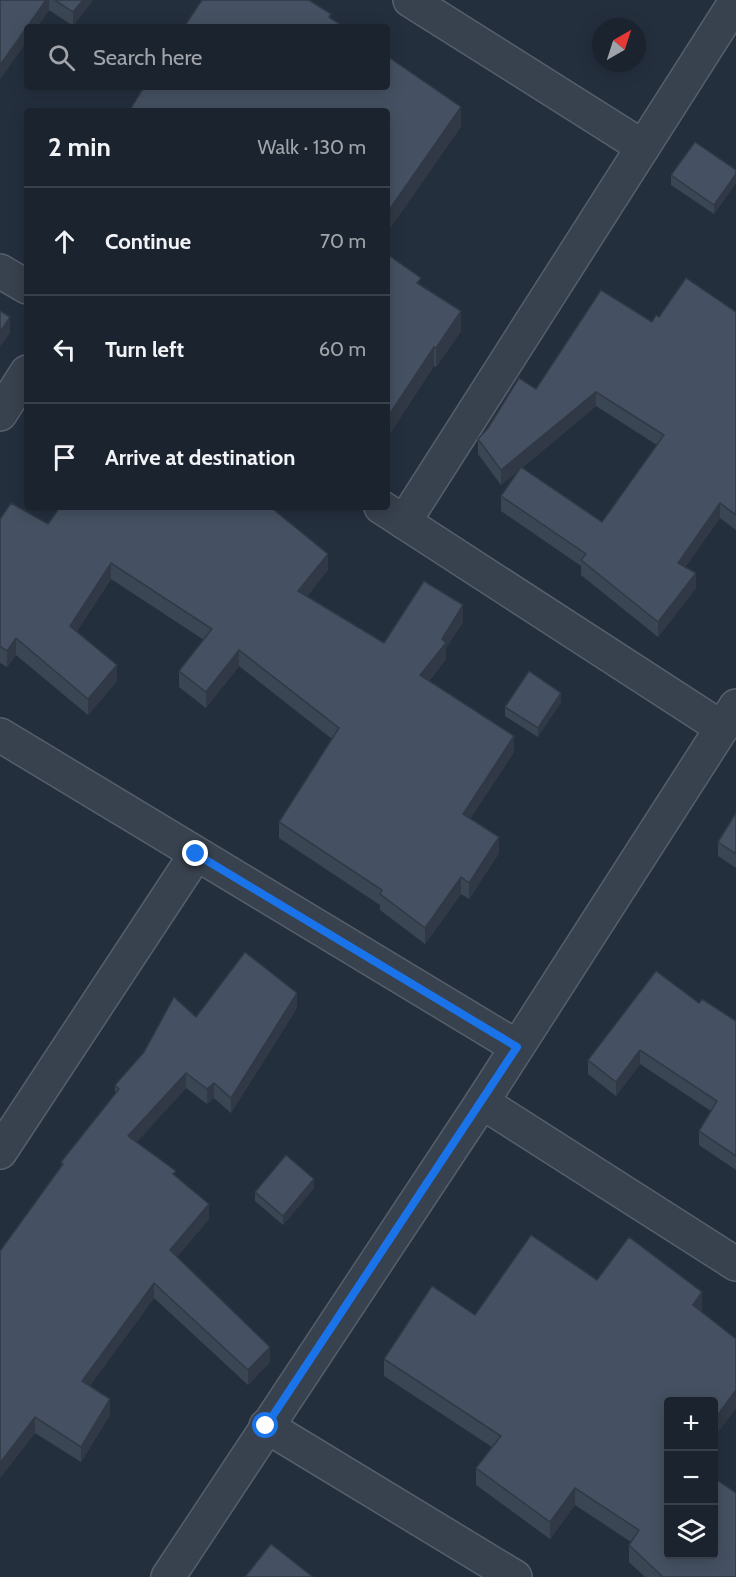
<!DOCTYPE html>
<html lang="en">
<head>
<meta charset="utf-8">
<style>
  body { margin:0; font-family:Cabin,sans-serif; background:#282f3a; color:#f1f3f6 }
  .controls { position:absolute; right:18px; bottom:18px; display:grid; overflow:hidden; border-radius:6px; box-shadow:0 3px 15px #0003 }
  .controls button { width:54px; height:54px; display:grid; place-items:center; padding:0; border:0; border-bottom:2px solid #39404a; background:#1b232e; color:#f1f3f6; font:30px sans-serif }
  .compass { position:absolute; left:592px; top:18px; width:54px; height:54px; border-radius:50%; background:#1b232e; box-shadow:0 3px 15px #0003; rotate:39deg }
  .stop { position:absolute; width:18px; height:18px; margin:-14px; border:4px solid #1a73e8; border-radius:50%; background:#fff }
  .stop.end { background:#1a73e8; border-color:#fff; box-shadow:0 2px 6px #0008 }
  .list { margin:0; padding:0; list-style:none }
  h2 { display:flex; justify-content:space-between; align-items:center; height:78px; margin:0; padding:0 24px; font-size:26px }
  h2 small { font-size:20px; font-weight:400; color:#a0a4aa }
  .list li { display:grid; grid-template-columns:39px 1fr auto; gap:18px; align-items:center; box-sizing:border-box; height:108px; padding:0 24px; border-top:2px solid #39404a }
  .list b { display:block; font-size:22px; white-space:nowrap }
  .list em { font-size:20px; font-style:normal; color:#a0a4aa }
  .icon { flex:none; width:33px; height:33px; fill:none; stroke:currentColor; stroke-width:2; stroke-linecap:round; stroke-linejoin:round }
  .map { position:relative; flex:none; width:736px; height:1577px; overflow:hidden }
  .search { position:absolute; background:#1b232e; box-shadow:0 3px 15px #0003; left:24px; top:24px; width:366px; height:66px; display:flex; align-items:center; gap:15px; box-sizing:border-box; padding:0 21px; border-radius:6px; color:#a0a4aa; font-size:22px }
  .panel { position:absolute; background:#1b232e; box-shadow:0 3px 15px #0003; left:24px; top:108px; width:366px; height:402px; border-radius:6px }
  .map>svg:first-child { display:block }
  .lines { fill:none; stroke-linecap:round; stroke-linejoin:round }
  .minor-casing { stroke:#565f6c; stroke-width:36 }
  .minor { stroke:#38414e; stroke-width:33 }
  .wall { fill:#3b4654; fill-rule:evenodd }
  .shaded-wall { fill:#303945 }
  .building { fill:#455162; stroke:#303945; stroke-width:1.5 }
  .route { stroke:#1a73e8; stroke-width:8 }
</style>
</head>
<body>
<div class="map">
<svg width="736" height="1577" viewBox="0 0 736 1577">
  <rect width="100%" height="100%" fill="#242f3e"/>
  <g class="lines">
    <defs>
      <g id="minor">
        <path d="M410,0L643,147"/>
        <path d="M0,271L27,287"/>
        <path d="M0,414L27,372"/>
        <path d="M381,507L722,728"/>
        <path d="M404,522L736,1"/>
        <path d="M0,735L517,1047"/>
        <path d="M482,1102L736,1264"/>
        <path d="M0,1152L196,854"/>
        <path d="M266,1426L515,1577"/>
        <path d="M168,1577L482,1102L736,706"/>
      </g>
    </defs>
    <use href="#minor" class="minor-casing"/>
    <use href="#minor" class="minor"/>
  </g>
  <g class="wall">
    <path d="M0,0H93L73,26L49,10L37,27H27V41L0,79Z"/>
    <path d="M736,170V183L714,214L671,185V175Z"/>
    <path d="M387,254L421,285L461,331L436,367L434,366L387,438Z"/>
    <path d="M736,312V530L720,518L685,567L696,588L658,637L581,575V566L501,511V496L519,470L501,485L478,454V439L536,389L659,317ZM596,406L657,445L602,522L522,468Z"/>
    <path d="M274,510L328,570L307,596L384,643L463,622L446,648V659L429,681L514,752L470,819L499,853L469,899L461,894L425,944L380,910V905L279,838V822L332,739L239,666L206,708L179,687V671L204,640L111,579L77,631L117,681L88,715L16,655L7,667L0,663V519L48,524Z"/>
    <path d="M561,702L538,737L505,716V707Z"/>
    <path d="M736,813V868L718,856V842Z"/>
    <path d="M699,1003L736,1021V1170L699,1145V1131L711,1111L640,1064L616,1096L588,1074V1060Z"/>
    <path d="M297,1008L231,1113L214,1098L207,1104L186,1088L136,1142L176,1176L209,1219L177,1257L270,1362L248,1385L154,1298L89,1386L110,1415L81,1462L35,1433L0,1478L61,1168V1162L115,1095V1085L196,1017Z"/>
    <path d="M314,1188L283,1225L255,1201V1192Z"/>
    <path d="M597,1280L702,1310L701,1312L736,1339V1408L714,1437V1401H669V1554L736,1577H645L629,1562V1545L631,1542L575,1505L550,1539L476,1485V1468L492,1447L384,1376V1359L475,1315Z"/>
  </g>
  <g class="shaded-wall">
    <path d="M46,0H49V10L37,27H27Z"/>
    <path d="M83,0H93L73,26V12Z"/>
    <path d="M27,27V41L0,79V65Z"/>
    <path d="M461,107V127L387,233V213Z"/>
    <path d="M736,174V183L714,214V205Z"/>
    <path d="M461,311V331L436,367V348Z"/>
    <path d="M10,317V333L0,347V332Z"/>
    <path d="M434,347V366L387,438V418Z"/>
    <path d="M596,392V406L501,485V470Z"/>
    <path d="M720,503V518L678,578V563Z"/>
    <path d="M328,554V570L298,607V591Z"/>
    <path d="M111,563V579L70,642V626Z"/>
    <path d="M696,573V588L658,637V622Z"/>
    <path d="M463,605V622L446,648V659L420,691V675Z"/>
    <path d="M16,638V655L7,667V651Z"/>
    <path d="M239,650V666L206,708V692Z"/>
    <path d="M117,665V681L88,715V699Z"/>
    <path d="M561,693V702L538,737V728Z"/>
    <path d="M514,736V752L463,830V814Z"/>
    <path d="M499,837V853L469,899V883Z"/>
    <path d="M461,877V894L425,944V928Z"/>
    <path d="M297,993V1008L231,1113V1098Z"/>
    <path d="M640,1050V1064L616,1096V1082Z"/>
    <path d="M186,1073V1088L128,1152V1136Z"/>
    <path d="M214,1083V1098L207,1104V1089Z"/>
    <path d="M314,1179V1188L283,1225V1216Z"/>
    <path d="M209,1204V1219L170,1265V1250Z"/>
    <path d="M154,1283V1298L82,1397V1381Z"/>
    <path d="M702,1292V1310L693,1322V1305Z"/>
    <path d="M270,1347V1362L248,1385V1370Z"/>
    <path d="M736,1390V1408L714,1437V1420Z"/>
    <path d="M110,1399V1415L81,1462V1447Z"/>
    <path d="M35,1417V1433L0,1478V1463Z"/>
    <path d="M575,1488V1505L550,1539V1522Z"/>
  </g>
  <g class="building">
    <path d="M0,0H46L0,65Z"/>
    <path d="M55,0H83L73,12Z"/>
    <path d="M202,0H309L331,14L329,17L344,27H184Z"/>
    <path d="M387,56L461,107L387,213V111H129L144,87H387Z"/>
    <path d="M695,142L736,170V174L714,205L671,175Z"/>
    <path d="M387,254L421,278L417,283L461,311L436,348L434,347L387,418Z"/>
    <path d="M686,278L736,312V515L720,503L678,563L696,573L658,622L581,560L586,554L501,496L521,467L602,522L664,435L596,392L501,470L478,439L488,428L519,378L536,389L601,290L652,322L656,315L659,317Z"/>
    <path d="M0,311L10,317L0,332Z"/>
    <path d="M11,503L48,524L60,507H274L273,509L328,554L298,591L384,643L424,581L463,605L442,639L446,643L420,675L514,736L463,814L499,837L469,883L461,877L425,928L380,894L382,890L279,822L339,728L239,650L206,692L179,671L212,629L111,563L70,626L117,665L88,699L16,638L7,651L0,646V519Z"/>
    <path d="M529,671L561,693L538,728L505,707Z"/>
    <path d="M736,813V854L718,842Z"/>
    <path d="M245,952L297,993L231,1098L214,1083L207,1089L186,1073L128,1136L176,1171L173,1174L209,1204L170,1250L270,1347L248,1370L154,1283L82,1381L110,1399L81,1447L35,1417L0,1463V1251L63,1164L61,1162L119,1089L115,1085L144,1052L174,997L196,1017Z"/>
    <path d="M656,971L699,1003L702,999L736,1021V1156L699,1131L717,1101L640,1050L616,1082L588,1060Z"/>
    <path d="M286,1155L314,1179L283,1216L255,1192Z"/>
    <path d="M531,1235L597,1280L629,1237L702,1292L693,1305L736,1339V1390L714,1420V1401H669V1554H714V1478L736,1493V1577H663L629,1545L639,1530L575,1488L550,1522L476,1468L501,1436L384,1359L432,1286L475,1315Z"/>
    <path d="M271,1544L313,1577H245Z"/>
  </g>
  <g class="lines">
    <path class="route" d="M196,854L517,1047L266,1426"/>
  </g>
</svg>
<div class="controls">
<button>+</button>
<button>−</button>
<button><svg class="icon" aria-label="layers" viewBox="0 0 24 24"><path d="M12 4l9 5-9 5-9-5zM3 14l9 5 9-5"/></svg></button>
</div>
<svg class="compass" viewBox="-18 -18 36 36"><path d="M0-13l5 13h-10z" fill="#e53935"/><path d="M0 13l5-13h-10z" fill="#a0a4aa"/></svg>
<div class="stop" style="left:266px;top:1426px"></div>
<div class="stop end" style="left:196px;top:854px"></div>
<div class="search"><svg class="icon" aria-label="search" viewBox="0 0 24 24"><circle cx="10" cy="10" r="6"/><path d="M15 15l6 6"/></svg>Search here</div>
<section class="panel">
<h2>2 min<small>Walk · 130 m</small></h2>
<ul class="list">
<li><svg class="icon" aria-label="ahead" viewBox="0 0 24 24"><path d="M12 20V5M6 11l6-6 6 6"/></svg><div><b>Continue</b></div><em>70 m</em></li>
<li><svg class="icon" aria-label="left" viewBox="0 0 24 24"><path d="M17 20v-9H6M10 6l-5 5 5 5"/></svg><div><b>Turn left</b></div><em>60 m</em></li>
<li><svg class="icon" aria-label="arrive" viewBox="0 0 24 24"><path d="M6 21V4h12l-3 4 3 4H6"/></svg><div><b>Arrive at destination</b></div></li>
</ul>
</section>
</div>
</body>
</html>
